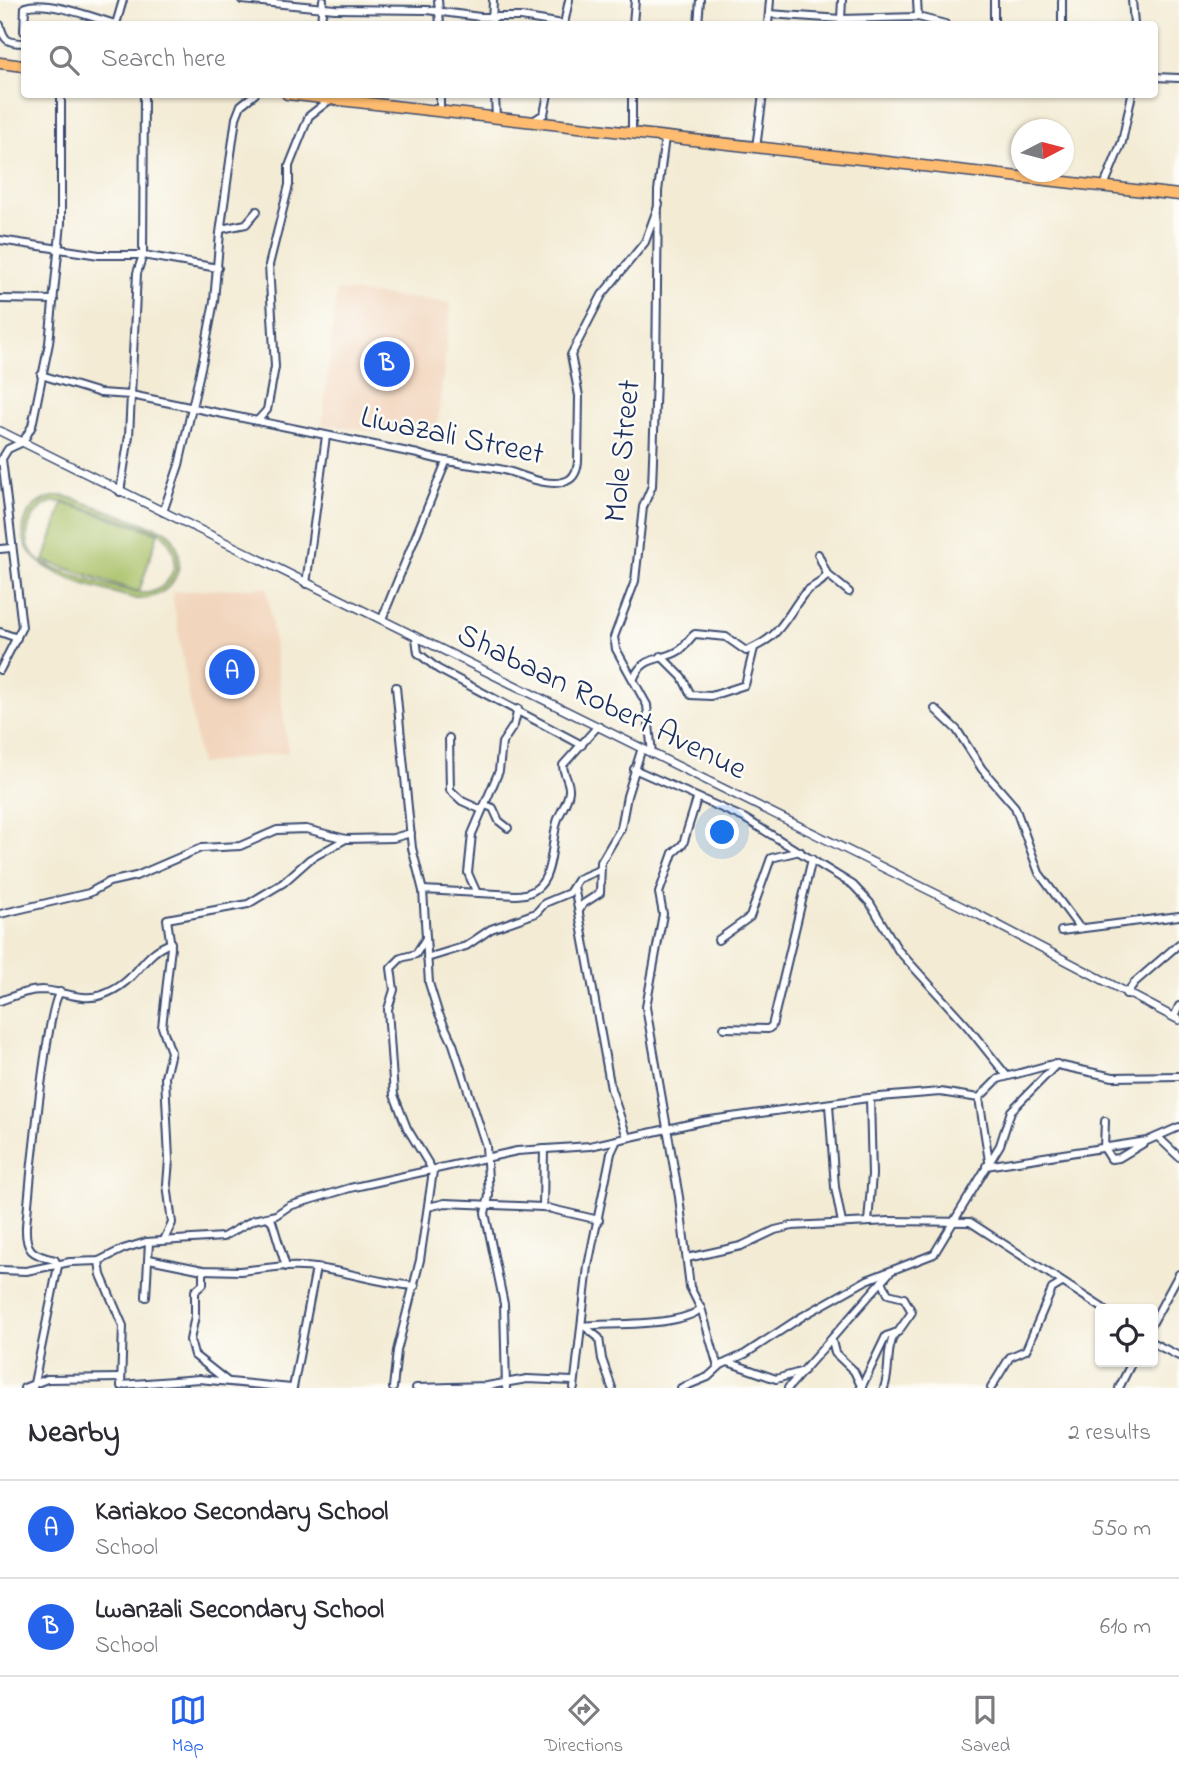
<!DOCTYPE html>
<html lang="en">
<head>
<meta charset="utf-8">
<style>
  body { margin:0; font-family:"Indie Flower",sans-serif; background:#f2f2f3; color:#2b2b33 }
  .controls { position:absolute; right:21px; bottom:21px; display:grid; overflow:hidden; border-radius:7px; box-shadow:0 2px 5px #0004 }
  .controls button { width:63px; height:63px; display:grid; place-items:center; padding:0; border:0; border-bottom:2px solid #e1e1e2; background:#fff; color:#2b2b33; font:35px sans-serif }
  .compass { position:absolute; left:1011px; top:119px; width:63px; height:63px; border-radius:50%; background:#fff; box-shadow:0 2px 5px #0004; rotate:84deg }
  .you { position:absolute; left:723px; top:833px; width:24px; height:24px; margin:-18px; border:5px solid #fff; border-radius:50%; background:#1a73e8; box-shadow:0 0 0 10px #1a73e833 }
  .badge { display:grid; place-items:center; width:46px; height:46px; border-radius:50%; background:#2563eb; color:#fff; font-size:23px; font-weight:700 }
  .pin { position:absolute; translate:-50% -50%; border:4px solid #fff; box-shadow:0 2px 7px #0006 }
  .list { margin:0; padding:0; list-style:none }
  h2 { display:flex; justify-content:space-between; align-items:center; height:91px; margin:0; padding:0 28px; font-size:30px }
  h2 small { font-size:23px; font-weight:400; color:#7c7c81 }
  .list li { display:grid; grid-template-columns:46px 1fr auto; gap:21px; align-items:center; box-sizing:border-box; height:98px; padding:0 28px; border-top:2px solid #e1e1e2 }
  .list b { display:block; font-size:26px; white-space:nowrap }
  .list p { margin:0; font-size:23px; white-space:nowrap; color:#7c7c81 }
  .list em { font-size:23px; font-style:normal; color:#7c7c81 }
  .icon { flex:none; width:38px; height:38px; fill:none; stroke:currentColor; stroke-width:2; stroke-linecap:round; stroke-linejoin:round }
  .map { position:relative; flex:none; width:1179px; height:1388px; overflow:hidden }
  .search { position:absolute; background:#fff; box-shadow:0 2px 5px #0004; left:21px; right:21px; top:21px; height:77px; display:flex; align-items:center; gap:18px; box-sizing:border-box; padding:0 24px; border-radius:7px; color:#7c7c81; font-size:26px }
  .sheet { height:287px; background:#fff }
  nav { display:flex; justify-content:space-around; align-items:center; box-sizing:border-box; height:98px; border-top:2px solid #e1e1e2; background:#fff; font-size:19px; color:#7c7c81 }
  nav a { display:grid; justify-items:center; gap:4px }
  nav .on { color:#2563eb }
  .map>svg:first-child { display:block }
  .built { fill:#f2d5bd }
  .green { fill:#a7bf65; stroke:#617762; stroke-width:2; fill-rule:evenodd }
  .lines { fill:none; stroke-linecap:round; stroke-linejoin:round }
  .minor-casing { stroke:#3b4b70; stroke-width:10 }
  .tertiary-casing { stroke:#3b4b70; stroke-width:10 }
  .trunk-casing { stroke:#3b4b70; stroke-width:13 }
  .minor { stroke:#fff; stroke-width:6 }
  .tertiary { stroke:#fff; stroke-width:7 }
  .trunk { stroke:#febc70; stroke-width:10 }
  .labels { text-anchor:middle; dominant-baseline:central; stroke-width:5; stroke-linejoin:round; paint-order:stroke }
  .street-label { font-size:32px; fill:#1b2f5e; stroke:#fdfcf7 }
</style>
</head>
<body>
<div class="map">
<svg width="1179" height="1388" viewBox="0 0 1179 1388">
  <rect width="100%" height="100%" fill="#fdfcf7"/>
  <filter id="ink" filterUnits="userSpaceOnUse"><feTurbulence type="fractalNoise" baseFrequency=".0143" numOctaves="2"/><feDisplacementMap in="SourceGraphic" scale="14" xChannelSelector="R" yChannelSelector="G"/><feConvolveMatrix kernelMatrix="1 2 1 2 8 2 1 2 1" color-interpolation-filters="sRGB"/></filter>
  <filter id="wash" filterUnits="userSpaceOnUse"><feTurbulence type="fractalNoise" baseFrequency=".00686" numOctaves="4" result="noise"/><feDisplacementMap in="SourceGraphic" scale="28" xChannelSelector="R" yChannelSelector="G"/><feGaussianBlur stdDeviation="1.57" result="paint"/><feColorMatrix in="noise" values="0 0 0 0 0 0 0 0 0 0 0 0 0 0 0 0 0 1.4 0 .05"/><feComposite in="paint" operator="in"/></filter>
  <g filter="url(#wash)">
    <rect width="100%" height="100%" fill="#f3ebd4"/>
    <g class="built">
      <path d="M337,290L451,303L436,438L322,425Z"/>
      <path d="M267,587L288,752L200,764L172,592Z"/>
    </g>
    <g class="green">
      <path d="M65,496L167,531C193,559 175,600 136,599C102,588 0,571 28,514C36,501 50,496 65,496ZM51,502H64L158,531C170,540 177,553 174,568C170,581 161,590 148,593C137,595 51,569 41,562C17,545 27,512 51,502Z"/>
      <path d="M63,503L158,533L139,592L44,561Z"/>
    </g>
  </g>
  <g filter="url(#ink)">
    <g class="lines">
      <defs>
        <g id="minor">
          <path d="M242,0L335,9L427,10L480,17H521L563,24"/>
          <path d="M438,0L440,24"/>
          <path d="M917,0L918,17"/>
          <path d="M994,0V24"/>
          <path d="M1132,0L1134,24"/>
          <path d="M769,14L841,19L918,17L945,24"/>
          <path d="M841,19L842,0"/>
          <path d="M116,24L123,0"/>
          <path d="M321,24L323,0"/>
          <path d="M492,24L493,0"/>
          <path d="M564,24L569,0"/>
          <path d="M633,24L635,0"/>
          <path d="M698,24L700,0"/>
          <path d="M768,24L770,0"/>
          <path d="M1062,24V0"/>
          <path d="M0,25C4,41 8,43 24,43"/>
          <path d="M24,31L25,7C47,0 92,17 115,24"/>
          <path d="M1154,77L1179,78"/>
          <path d="M495,94L496,119"/>
          <path d="M632,94V133"/>
          <path d="M440,112V94"/>
          <path d="M533,121L544,114L548,94"/>
          <path d="M756,148L763,94"/>
          <path d="M1104,186L1122,142L1132,94"/>
          <path d="M221,229L246,224L257,211"/>
          <path d="M0,240L99,255H143L218,268"/>
          <path d="M0,299L54,300"/>
          <path d="M41,375L100,393L131,395L418,454C444,463 471,464 499,469C518,472 542,487 563,482C573,480 577,472 578,462L579,396L571,355L602,295L645,242L659,204"/>
          <path d="M258,420L267,410L275,367L269,265L289,185V166L309,116L331,99"/>
          <path d="M0,462L8,449L23,442L32,426L49,343L61,223V94"/>
          <path d="M120,492L129,436L137,273L143,255L144,94"/>
          <path d="M163,512L179,465L203,359L214,301L220,233L236,118L241,105L255,94"/>
          <path d="M0,549L11,548"/>
          <path d="M818,554L827,574L849,592"/>
          <path d="M306,584L326,436"/>
          <path d="M382,619L446,462"/>
          <path d="M0,632L17,638"/>
          <path d="M416,638L418,653L438,669L582,745"/>
          <path d="M661,656L682,677L691,695L711,696L745,685L754,648"/>
          <path d="M0,670L22,627L2,459"/>
          <path d="M634,678C644,654 662,662 680,650C686,646 689,638 695,634L726,637L746,651C779,638 783,622 802,596C809,586 822,585 827,574"/>
          <path d="M396,687L412,848L423,891L429,983L438,1012L453,1044L486,1146L489,1196L485,1213L504,1304L506,1388"/>
          <path d="M935,709L957,730L982,769L1015,807L1039,873L1079,927"/>
          <path d="M449,738L450,790L462,801L482,810"/>
          <path d="M652,754L647,705L616,649L614,637L635,581L643,507L652,486L656,378L658,191L665,137"/>
          <path d="M634,769L744,818L853,885L870,903L898,950L967,1026L1007,1076"/>
          <path d="M697,799L683,844L673,853L659,893L663,914L646,1007L679,1197L690,1287L702,1311L718,1367"/>
          <path d="M485,805L493,808L499,821L508,828"/>
          <path d="M574,886L611,1089L627,1137"/>
          <path d="M423,890L516,895C556,894 549,851 557,822C560,811 568,803 569,791C570,782 563,774 563,765L598,726"/>
          <path d="M476,891L468,873L472,834L499,771L502,743L514,725L518,709"/>
          <path d="M579,911L583,904L600,893L601,862L621,828L627,796L641,751"/>
          <path d="M0,914L89,893L109,882L136,876L201,848L240,846L277,830L306,829L346,839L393,838L411,833"/>
          <path d="M1061,931L1179,916"/>
          <path d="M718,940L750,917L771,858L800,851"/>
          <path d="M427,958L466,946L491,929L536,913L545,903L569,893L578,879L599,870"/>
          <path d="M1126,994L1135,982L1179,944"/>
          <path d="M0,1001C14,996 27,990 42,990C62,991 83,1002 102,995C139,982 140,954 171,943"/>
          <path d="M1174,1017L1179,1006"/>
          <path d="M724,1028L768,1029L772,1026L812,859"/>
          <path d="M979,1098L989,1161"/>
          <path d="M829,1105L835,1187L842,1223"/>
          <path d="M1105,1121L1104,1148L1111,1159L1119,1158L1144,1143"/>
          <path d="M1158,1137L1179,1157"/>
          <path d="M986,1166L1147,1141L1179,1127"/>
          <path d="M428,1207L445,1203L543,1207L599,1220"/>
          <path d="M543,1207L544,1149"/>
          <path d="M267,1217L272,1221L286,1267C329,1264 372,1283 415,1286"/>
          <path d="M868,1222L872,1175L870,1098"/>
          <path d="M164,1240L172,1223L167,1184L169,1160L165,1077L171,1052L162,1027L171,947L167,919L248,904L283,883L310,859L346,839"/>
          <path d="M687,1258L741,1246L775,1230L792,1226L890,1221L970,1222L1104,1309"/>
          <path d="M149,1259L203,1270L240,1271L285,1266"/>
          <path d="M99,1261L101,1275L123,1326L121,1386"/>
          <path d="M0,1270L26,1271L70,1262L99,1261L123,1249L146,1242L223,1237L253,1220L276,1215L289,1206L350,1188L517,1151L590,1146L703,1121L868,1098L940,1092L979,1098L998,1079L1053,1064L1113,1077L1179,1076"/>
          <path d="M203,1270V1284L195,1291V1316L190,1340L194,1355L227,1381"/>
          <path d="M146,1297L149,1242"/>
          <path d="M1153,1322L1179,1274"/>
          <path d="M582,1326C609,1323 684,1327 701,1308"/>
          <path d="M584,1326L599,1338L602,1359L612,1388"/>
          <path d="M832,1341L835,1353L854,1371L862,1388"/>
          <path d="M1153,1343L1179,1356"/>
          <path d="M728,1362L776,1379L804,1371"/>
          <path d="M121,1385L199,1379L291,1388"/>
          <path d="M24,1388L47,1379L121,1378"/>
          <path d="M33,1388L58,1266L55,1260C32,1255 25,1251 26,1226C29,1191 46,1009 60,992"/>
          <path d="M293,1388L316,1268"/>
          <path d="M393,1388L397,1351L420,1260L433,1171L407,1128L394,1095L388,1009L394,990L391,968L401,958L416,954L426,938"/>
          <path d="M416,1388L487,1386L527,1379L573,1381"/>
          <path d="M574,1388L588,1266L611,1153L617,1140"/>
          <path d="M681,1388L708,1377L721,1365L745,1354L803,1316L867,1280L934,1254L1000,1145L1011,1111L1057,1064"/>
          <path d="M788,1388L891,1271"/>
          <path d="M861,1388L886,1336L898,1332L912,1312L904,1298L888,1294L882,1281"/>
          <path d="M884,1388C891,1370 885,1351 895,1333"/>
          <path d="M991,1388L1010,1357L1026,1350L1052,1289L1062,1283"/>
          <path d="M1119,1388L1132,1362"/>
        </g>
        <path id="tertiary" d="M0,431L983,917L1179,1020"/>
        <g id="trunk">
          <path d="M0,63L24,66"/>
          <path d="M287,94L1179,195"/>
        </g>
      </defs>
      <use href="#minor" class="minor-casing"/>
      <use href="#tertiary" class="tertiary-casing"/>
      <use href="#trunk" class="trunk-casing"/>
      <use href="#minor" class="minor"/>
      <use href="#tertiary" class="tertiary"/>
      <use href="#trunk" class="trunk"/>
    </g>
  </g>
  <g class="labels">
    <g class="street-label">
      <text transform="translate(452 437) rotate(12)">Liwazali Street</text>
      <text transform="translate(624 451) rotate(-84)">Mole Street</text>
      <text transform="translate(601 703) rotate(26)">Shabaan Robert Avenue</text>
    </g>
  </g>
</svg>
<div class="controls">
<button><svg class="icon" aria-label="locate" viewBox="0 0 24 24"><circle cx="12" cy="12" r="6"/><path d="M12 2v4M12 18v4M2 12h4M18 12h4"/></svg></button>
</div>
<svg class="compass" viewBox="-18 -18 36 36"><path d="M0-13l5 13h-10z" fill="#e53935"/><path d="M0 13l5-13h-10z" fill="#7c7c81"/></svg>
<div class="you"></div>
<div class="pin badge" style="left:232px;top:672px">A</div>
<div class="pin badge" style="left:387px;top:364px">B</div>
<div class="search"><svg class="icon" aria-label="search" viewBox="0 0 24 24"><circle cx="10" cy="10" r="6"/><path d="M15 15l6 6"/></svg>Search here</div>
</div>
<section class="sheet">
<h2>Nearby<small>2 results</small></h2>
<ul class="list">
<li><span class="badge">A</span><div><b>Kariakoo Secondary School</b><p>School</p></div><em>550 m</em></li>
<li><span class="badge">B</span><div><b>Lwanzali Secondary School</b><p>School</p></div><em>610 m</em></li>
</ul>
</section>
<nav>
<a class="on"><svg class="icon" aria-label="map" viewBox="0 0 24 24"><path d="M3 6l6-2 6 2 6-2v14l-6 2-6-2-6 2zM9 4v14M15 6v14"/></svg>Map</a>
<a><svg class="icon" aria-label="directions" viewBox="0 0 24 24"><path d="M12 3l9 9-9 9-9-9zM9 14v-3h6M13 9l2 2-2 2"/></svg>Directions</a>
<a><svg class="icon" aria-label="saved" viewBox="0 0 24 24"><path d="M7 4h10v16l-5-4-5 4z"/></svg>Saved</a>
</nav>
</body>
</html>
